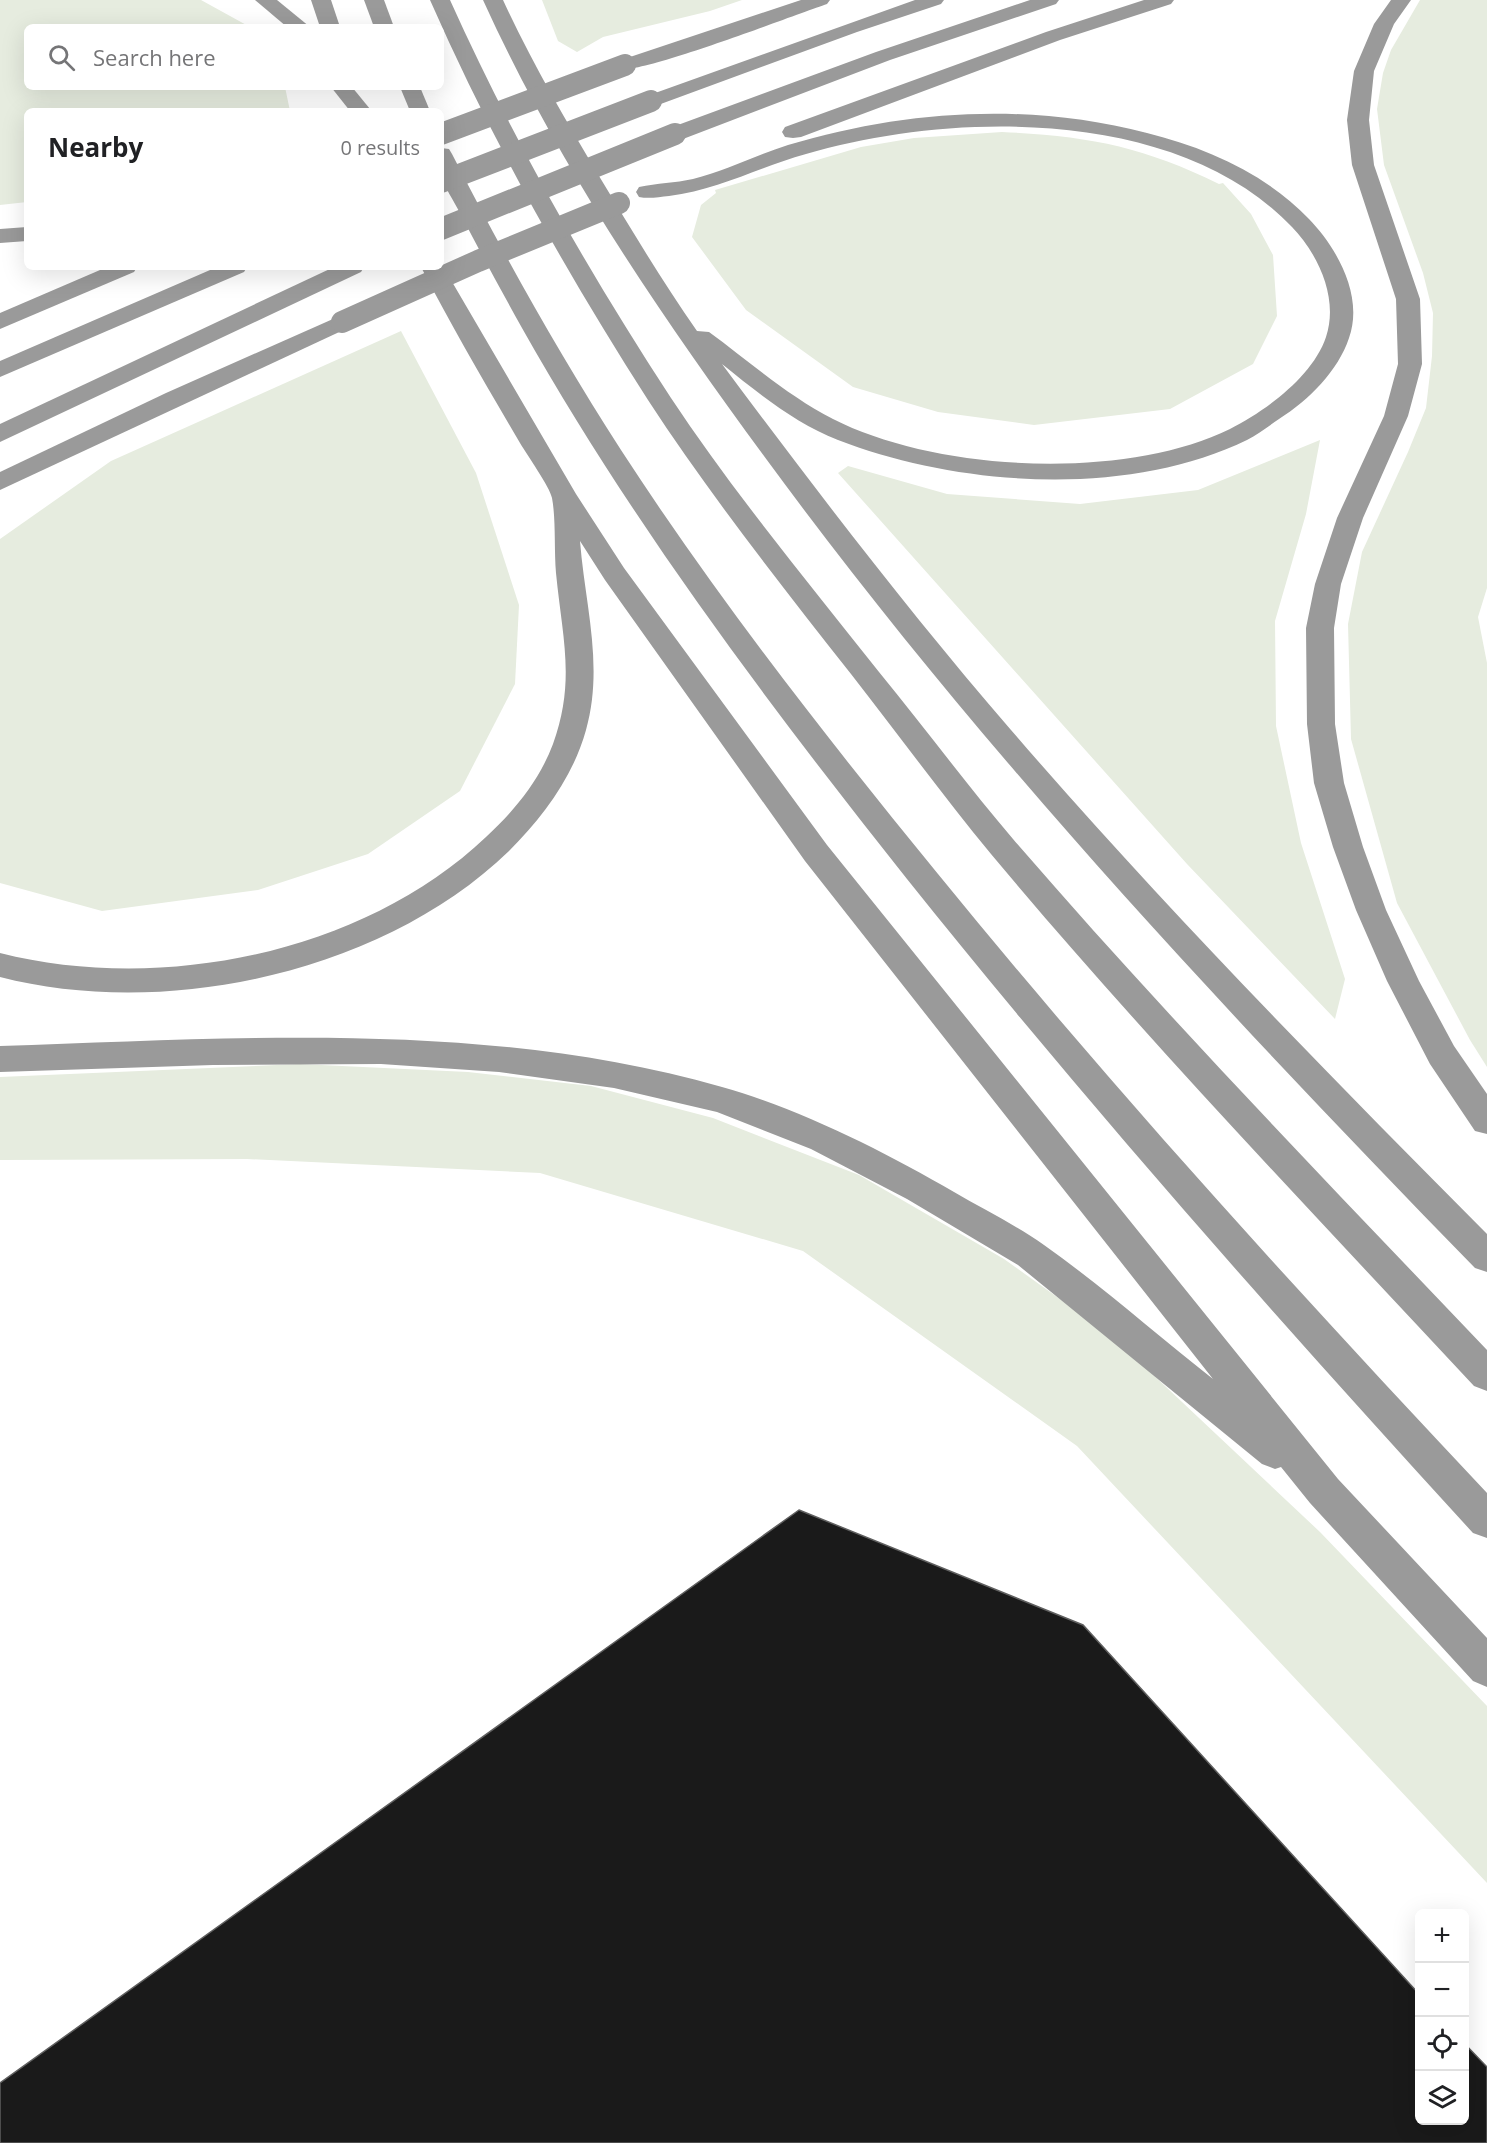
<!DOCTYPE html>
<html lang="en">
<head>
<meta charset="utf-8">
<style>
  body { margin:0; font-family:"Open Sans",sans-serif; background:#f6f6f6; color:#202124 }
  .controls { position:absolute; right:18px; bottom:18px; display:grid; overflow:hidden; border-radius:9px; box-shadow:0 6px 24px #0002 }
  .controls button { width:54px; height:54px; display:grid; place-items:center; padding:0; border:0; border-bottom:2px solid #e0e0e0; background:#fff; color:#202124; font:30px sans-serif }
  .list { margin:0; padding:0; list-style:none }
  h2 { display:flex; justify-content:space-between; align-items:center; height:78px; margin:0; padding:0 24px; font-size:26px }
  h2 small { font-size:20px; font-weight:400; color:#757577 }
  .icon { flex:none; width:33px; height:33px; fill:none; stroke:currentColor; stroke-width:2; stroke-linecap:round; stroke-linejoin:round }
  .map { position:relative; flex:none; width:1487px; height:2143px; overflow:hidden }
  .search { position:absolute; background:#fff; box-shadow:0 6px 24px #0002; left:24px; top:24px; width:420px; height:66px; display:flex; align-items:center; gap:15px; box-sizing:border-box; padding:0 21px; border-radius:9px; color:#757577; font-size:22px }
  .panel { position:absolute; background:#fff; box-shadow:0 6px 24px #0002; left:24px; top:108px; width:420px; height:162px; border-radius:9px }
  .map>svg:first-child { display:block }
  .green { fill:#e6ecdf }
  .building { fill:#1a1a1a; stroke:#5f5f5f; stroke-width:1.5 }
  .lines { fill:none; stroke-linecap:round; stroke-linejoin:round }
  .highway { fill:#9a9a9a; fill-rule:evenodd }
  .highway-bridge { stroke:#9a9a9a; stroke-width:22 }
</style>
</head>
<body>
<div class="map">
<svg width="1487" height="2143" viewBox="0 0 1487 2143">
  <rect width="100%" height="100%" fill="#fff"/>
  <g class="green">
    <path d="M0,0H201L250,27H27V87H285L290,111H27V202L0,205Z"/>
    <path d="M542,0H742L710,11L603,37L577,52L558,41Z"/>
    <path d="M1420,0H1487V588L1478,617L1487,663V1067L1470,1040L1397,903L1351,739L1348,624L1362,552L1408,452L1426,408L1432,356L1433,313L1423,273L1384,165L1377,109L1383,73L1391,50Z"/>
    <path d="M1002,132C1087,136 1142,146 1219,184L1223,183L1251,214L1273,255L1277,316L1253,364L1170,409L1034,425L938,412L853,387L746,310L692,237L701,205L716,193L715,190L861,147L914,138Z"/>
    <path d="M401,331L476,473L519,605L515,684L460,791L368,854L258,890L102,911L0,883V539L111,461Z"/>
    <path d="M1320,440L1306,514L1275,621L1276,726L1301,843L1345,979L1335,1019L1187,864L838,473L848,466L947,494L1080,504L1198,490Z"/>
    <path d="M300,1064L468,1072L591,1086L713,1118L859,1175L1004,1259L1113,1337L1320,1532L1487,1706V1883L1077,1446L803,1251L540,1173L247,1159L0,1160V1077Z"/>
  </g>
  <path class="building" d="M799,1510L1083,1625L1419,1994V2121H1464V2043L1487,2067V2143H0V2083Z"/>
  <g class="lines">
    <g class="highway">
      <path d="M255,0H277L310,27H287Z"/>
      <path d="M311,0H331L340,27H320Z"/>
      <path d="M364,0H384L394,27H374Z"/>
      <path d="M430,0H450C512,138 588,271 671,398C734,493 808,582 879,672C924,727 967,785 1013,839C1165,1015 1327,1182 1487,1350V1391L1474,1386C1311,1211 1145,1038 991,854C943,796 898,734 851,674C781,585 710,495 648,400C566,272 491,139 430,0Z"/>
      <path d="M483,0H503C531,61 565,119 599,176C631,229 662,281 697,331L709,332C750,362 788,396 833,419C937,472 1124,481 1230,429C1266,411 1313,376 1326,337C1339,298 1318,254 1292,227C1178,107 953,111 806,154C759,167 718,190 669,196C659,197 649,199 639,197L636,192L639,187C657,183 675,183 693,179C725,171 756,155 788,145C905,110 1028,102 1147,133C1207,148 1266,174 1309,219C1337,248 1364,296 1349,338C1338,371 1309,400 1279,419C1269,426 1258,434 1247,440C1128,498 960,487 838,440C795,423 758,393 722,364C815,489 909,612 1011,730C1162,905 1324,1070 1487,1234V1272L1475,1268C1223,1009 977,747 764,456C658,312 557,163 483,0Z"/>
      <path d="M801,0H830L827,4C794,15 640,75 618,69L615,65L618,61Z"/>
      <path d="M915,0H944L941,4L857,32L658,105L651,107L644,105L641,101L644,97Z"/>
      <path d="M1030,0H1059L1056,4L890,60L683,139L675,140L667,139L664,134L667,129L876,52Z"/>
      <path d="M1144,0H1174L1171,4L1060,40L801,137L793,138L785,137L782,132L785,127L1046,32Z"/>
      <path d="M1391,0H1411L1394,24L1374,71L1369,120L1374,165L1420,299L1422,364L1408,416L1363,518L1341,584L1334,628L1335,724L1344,783L1363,847L1386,910L1419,981L1454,1046L1487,1094V1134L1475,1131L1430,1064L1387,981L1356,910L1333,847L1314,783L1307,724L1306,628L1315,584L1337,518L1384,416L1398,364L1396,299L1352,165L1347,120L1354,71L1374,24Z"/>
      <path d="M331,87H352L370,109L369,111H350Z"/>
      <path d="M400,87H420L430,111H410Z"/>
      <path d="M441,148L449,149L452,154C504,255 559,354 621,450C717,598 826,737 938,874C1112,1088 1298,1292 1487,1493V1538L1473,1533C1278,1320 1087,1104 907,879C768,704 632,523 522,328C501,290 480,252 460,213C454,201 444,187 441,174C439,166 441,156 441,148Z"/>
      <path d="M27,227V241L0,243V229Z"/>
      <path d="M441,263L576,494L624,568L827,845L1338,1479L1487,1638V1687L1473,1681L1310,1503L1281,1467L1275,1469L1262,1464L1018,1265L907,1199L811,1149L717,1112L614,1088L499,1072L381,1064L213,1065L0,1072V1046C240,1038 488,1020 722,1087C800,1109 883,1151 954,1192C983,1209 1016,1225 1044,1245C1102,1286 1157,1335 1213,1379L805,861L605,580L580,541C585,605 604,666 586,730C573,777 543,817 509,851C384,972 167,1020 0,977V953C162,994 364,953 486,837C515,810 539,781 553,744C576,681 562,636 556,573C554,549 556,519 552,498C550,487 527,455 520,443C486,385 452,327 421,267H441Z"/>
      <path d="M107,267H137L134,272L0,329V313Z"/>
      <path d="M217,267H247L244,272L0,377V361Z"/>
      <path d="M334,267H364L361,272L0,442V424Z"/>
      <path d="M342,315L350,317L354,322L350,327L0,490V472L166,393Z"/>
    </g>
    <g class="highway-bridge">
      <path d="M441,134L625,65"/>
      <path d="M441,182L651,101"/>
      <path d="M441,229L675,134"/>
      <path d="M342,322L478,261L619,203"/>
    </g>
  </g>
</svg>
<div class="controls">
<button>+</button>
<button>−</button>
<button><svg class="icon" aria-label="locate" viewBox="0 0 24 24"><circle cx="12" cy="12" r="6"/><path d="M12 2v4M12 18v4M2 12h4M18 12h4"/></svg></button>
<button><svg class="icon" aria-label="layers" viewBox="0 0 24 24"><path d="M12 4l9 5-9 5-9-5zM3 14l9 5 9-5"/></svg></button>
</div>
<div class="search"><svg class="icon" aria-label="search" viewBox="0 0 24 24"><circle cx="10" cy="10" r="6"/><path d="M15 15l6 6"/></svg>Search here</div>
<section class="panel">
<h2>Nearby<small>0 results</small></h2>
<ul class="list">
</ul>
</section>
</div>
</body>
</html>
